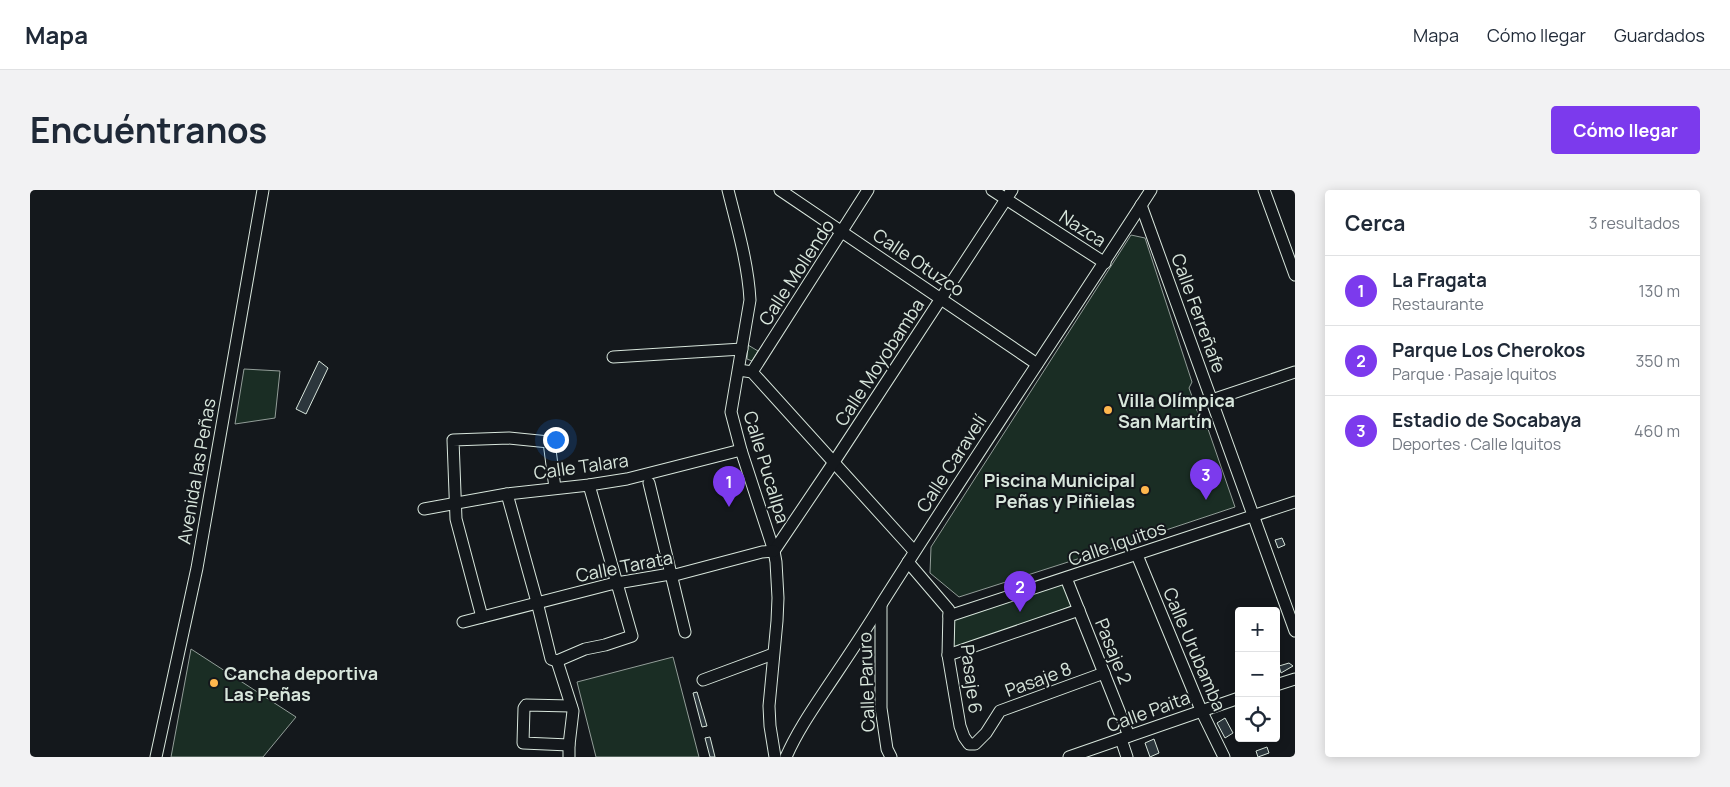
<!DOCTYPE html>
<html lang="es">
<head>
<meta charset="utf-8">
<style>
  body { margin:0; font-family:Manrope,sans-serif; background:#f2f2f3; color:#1f2937 }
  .controls { position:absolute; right:15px; bottom:15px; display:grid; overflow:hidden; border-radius:5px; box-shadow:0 2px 12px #0003 }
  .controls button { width:45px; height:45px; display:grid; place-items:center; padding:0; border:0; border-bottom:1px solid #e0e1e3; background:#fff; color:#1f2937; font:25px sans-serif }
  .you { position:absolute; left:525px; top:249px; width:18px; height:18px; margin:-12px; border:4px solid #fff; border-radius:50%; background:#1a73e8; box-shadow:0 0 0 8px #1a73e833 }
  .badge { display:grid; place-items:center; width:32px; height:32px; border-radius:50%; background:#7c3aed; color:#fff; font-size:16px; font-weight:700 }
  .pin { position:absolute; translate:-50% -41px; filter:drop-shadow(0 1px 2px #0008) }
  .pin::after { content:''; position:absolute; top:26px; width:18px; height:15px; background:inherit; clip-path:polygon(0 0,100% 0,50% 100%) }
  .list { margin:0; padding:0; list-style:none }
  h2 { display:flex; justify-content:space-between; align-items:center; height:65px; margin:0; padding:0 20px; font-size:21px }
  h2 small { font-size:16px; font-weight:400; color:#747a83 }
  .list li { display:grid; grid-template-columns:32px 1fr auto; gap:15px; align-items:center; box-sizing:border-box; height:70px; padding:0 20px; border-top:1px solid #e0e1e3 }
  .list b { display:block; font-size:19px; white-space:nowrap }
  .list p { margin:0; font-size:16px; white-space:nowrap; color:#747a83 }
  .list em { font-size:16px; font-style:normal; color:#747a83 }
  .icon { flex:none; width:28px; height:28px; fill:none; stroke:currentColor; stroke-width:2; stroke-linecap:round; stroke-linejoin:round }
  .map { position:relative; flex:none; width:1265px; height:567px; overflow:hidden; border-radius:5px }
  header { display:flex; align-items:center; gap:30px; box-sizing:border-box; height:70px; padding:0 25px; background:#fff; border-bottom:1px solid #e0e1e3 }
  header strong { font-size:24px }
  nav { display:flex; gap:28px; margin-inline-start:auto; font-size:18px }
  .intro { display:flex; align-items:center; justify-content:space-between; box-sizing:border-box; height:120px; padding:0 30px }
  h1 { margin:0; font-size:35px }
  .button { padding:12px 22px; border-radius:5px; background:#7c3aed; color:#fff; font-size:18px; font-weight:700 }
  main { display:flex; gap:30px; padding:0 30px }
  aside { flex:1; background:#fff; border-radius:5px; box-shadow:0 2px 12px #0003 }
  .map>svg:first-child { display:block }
  .green { fill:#1a2d24; stroke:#939e99 }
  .building { fill:#2c363c; stroke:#d8e6dc }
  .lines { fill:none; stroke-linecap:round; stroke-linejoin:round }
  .minor-casing { stroke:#d8e6dc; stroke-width:13 }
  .minor { stroke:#14181c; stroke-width:11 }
  .poi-dot { fill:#ffb74d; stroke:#14181c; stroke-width:2 }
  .labels { text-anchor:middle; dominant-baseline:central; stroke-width:4; stroke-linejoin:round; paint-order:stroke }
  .street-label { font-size:18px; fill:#d8e6dc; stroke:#14181c }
  .poi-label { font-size:18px; font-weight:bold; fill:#d8e6dc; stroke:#14181c; text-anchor:start }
</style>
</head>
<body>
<header>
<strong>Mapa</strong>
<nav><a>Mapa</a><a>Cómo llegar</a><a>Guardados</a></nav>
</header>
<div class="intro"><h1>Encuéntranos</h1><a class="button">Cómo llegar</a></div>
<main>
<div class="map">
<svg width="1265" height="567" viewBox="0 0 1265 567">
  <rect width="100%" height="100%" fill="#14181c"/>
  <g class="green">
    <path d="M1101,45L1115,48L1162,192L1159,198L1173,237L1178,239L1205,317L1088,356L929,407L900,383L901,357Z"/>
    <path d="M718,155L728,161L722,171L717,169Z"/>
    <path d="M214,179L250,181L245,228L205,234Z"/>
    <path d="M1033,393L1042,416L921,461L924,431L927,428Z"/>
    <path d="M161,459L266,527L233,567H141Z"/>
    <path d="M643,467L669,567H566L547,492Z"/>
  </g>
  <g class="building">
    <path d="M289,171L298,178L276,224L266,219Z"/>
    <path d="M1252,348L1255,355L1248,358L1245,350Z"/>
    <path d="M1259,473L1263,476L1251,483L1249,476Z"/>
    <path d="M667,502L677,536L672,537L663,503Z"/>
    <path d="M1195,528L1203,543L1195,548L1187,533Z"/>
    <path d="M680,547L685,567H680L675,548Z"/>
    <path d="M1124,549L1129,563L1120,567L1115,553Z"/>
    <path d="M1237,557L1239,563L1228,567L1226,561Z"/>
  </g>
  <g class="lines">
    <defs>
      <g id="minor">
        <path d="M698,0C707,36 718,73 720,110L701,222L711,260L744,361L746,372L748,408L747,431L739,516L740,536L745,567"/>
        <path d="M750,0L1007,174"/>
        <path d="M962,0L1075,73"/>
        <path d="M1234,0L1265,85"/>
        <path d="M1111,15L1265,441"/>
        <path d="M583,167L712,159"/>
        <path d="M709,180L722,182L884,361"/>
        <path d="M722,182L838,0"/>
        <path d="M1182,210L1265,182"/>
        <path d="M619,293L655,442"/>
        <path d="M477,304L507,412L521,469L527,471L555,459L575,455L602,446L559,295"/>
        <path d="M394,319L477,304L559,295L597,289L711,260"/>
        <path d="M744,361L804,272L982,0"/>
        <path d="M1107,365L1171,520L1194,567"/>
        <path d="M878,372L919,420L918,465L930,536L934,547L939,554H945L956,543L970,521L1074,483"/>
        <path d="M1036,388L1099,546"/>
        <path d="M851,415V518L857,559L861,567"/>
        <path d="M919,426L1265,312"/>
        <path d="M452,427L426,329L423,250L479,248L519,252L525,298"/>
        <path d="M433,432L581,394L640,384L645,385L732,362L744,361"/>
        <path d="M918,465L1049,420"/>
        <path d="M527,471L543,521L539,555V567"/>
        <path d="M673,490L743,464"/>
        <path d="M1246,495L1265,489"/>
        <path d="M1091,549L1097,567"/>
        <path d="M539,555L493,553L494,518L496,515L541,516"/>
        <path d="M126,567L167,378L233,0"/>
        <path d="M756,567C766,544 780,523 794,502C814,472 834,443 852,413C940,274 1032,138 1121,0"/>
        <path d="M1039,567L1209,508"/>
      </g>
    </defs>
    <use href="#minor" class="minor-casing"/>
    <use href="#minor" class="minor"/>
  </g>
  <g class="poi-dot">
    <circle cx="1078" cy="220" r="5"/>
    <circle cx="1115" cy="300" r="5"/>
    <circle cx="184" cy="493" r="5"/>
  </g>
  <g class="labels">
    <g class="street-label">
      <text transform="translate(1053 38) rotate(33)">Nazca</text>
      <text transform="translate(889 72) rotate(34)">Calle Otuzco</text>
      <text transform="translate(766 82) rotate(-57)">Calle Mollendo</text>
      <text transform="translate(1169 123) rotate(70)">Calle Ferreñafe</text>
      <text transform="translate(849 172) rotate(-57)">Calle Moyobamba</text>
      <text transform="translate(921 273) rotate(-57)">Calle Caravelí</text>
      <text transform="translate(551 276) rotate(-8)">Calle Talara</text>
      <text transform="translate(737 277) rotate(73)">Calle Pucallpa</text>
      <text transform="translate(166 281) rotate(-80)">Avenida las Peñas</text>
      <text transform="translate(1087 353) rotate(-19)">Calle Iquitos</text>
      <text transform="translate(594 376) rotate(-11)">Calle Tarata</text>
      <text transform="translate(1165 459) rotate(67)">Calle Urubamba</text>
      <text transform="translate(1084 461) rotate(68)">Pasaje 2</text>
      <text transform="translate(942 489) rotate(83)">Pasaje 6</text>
      <text transform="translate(1008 489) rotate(-20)">Pasaje 8</text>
      <text transform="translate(836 492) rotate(-92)">Calle Paruro</text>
      <text transform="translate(1118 521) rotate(-20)">Calle Paita</text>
    </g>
    <g class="poi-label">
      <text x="1088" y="210">Villa Olímpica<tspan x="1088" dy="21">San Martín</tspan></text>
      <text x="1105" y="290" text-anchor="end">Piscina Municipal<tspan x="1105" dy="21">Peñas y Piñielas</tspan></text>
      <text x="194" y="483">Cancha deportiva<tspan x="194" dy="21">Las Peñas</tspan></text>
    </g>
  </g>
</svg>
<div class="controls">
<button>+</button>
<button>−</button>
<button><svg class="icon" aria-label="locate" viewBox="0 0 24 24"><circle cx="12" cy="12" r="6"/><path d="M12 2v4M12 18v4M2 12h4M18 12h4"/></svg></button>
</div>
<div class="you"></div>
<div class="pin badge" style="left:699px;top:317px">1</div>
<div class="pin badge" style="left:990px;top:422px">2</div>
<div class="pin badge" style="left:1176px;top:310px">3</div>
</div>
<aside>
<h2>Cerca<small>3 resultados</small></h2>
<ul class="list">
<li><span class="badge">1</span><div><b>La Fragata</b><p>Restaurante</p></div><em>130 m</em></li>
<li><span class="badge">2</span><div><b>Parque Los Cherokos</b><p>Parque · Pasaje Iquitos</p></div><em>350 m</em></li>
<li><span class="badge">3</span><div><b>Estadio de Socabaya</b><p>Deportes · Calle Iquitos</p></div><em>460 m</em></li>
</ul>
</aside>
</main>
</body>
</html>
